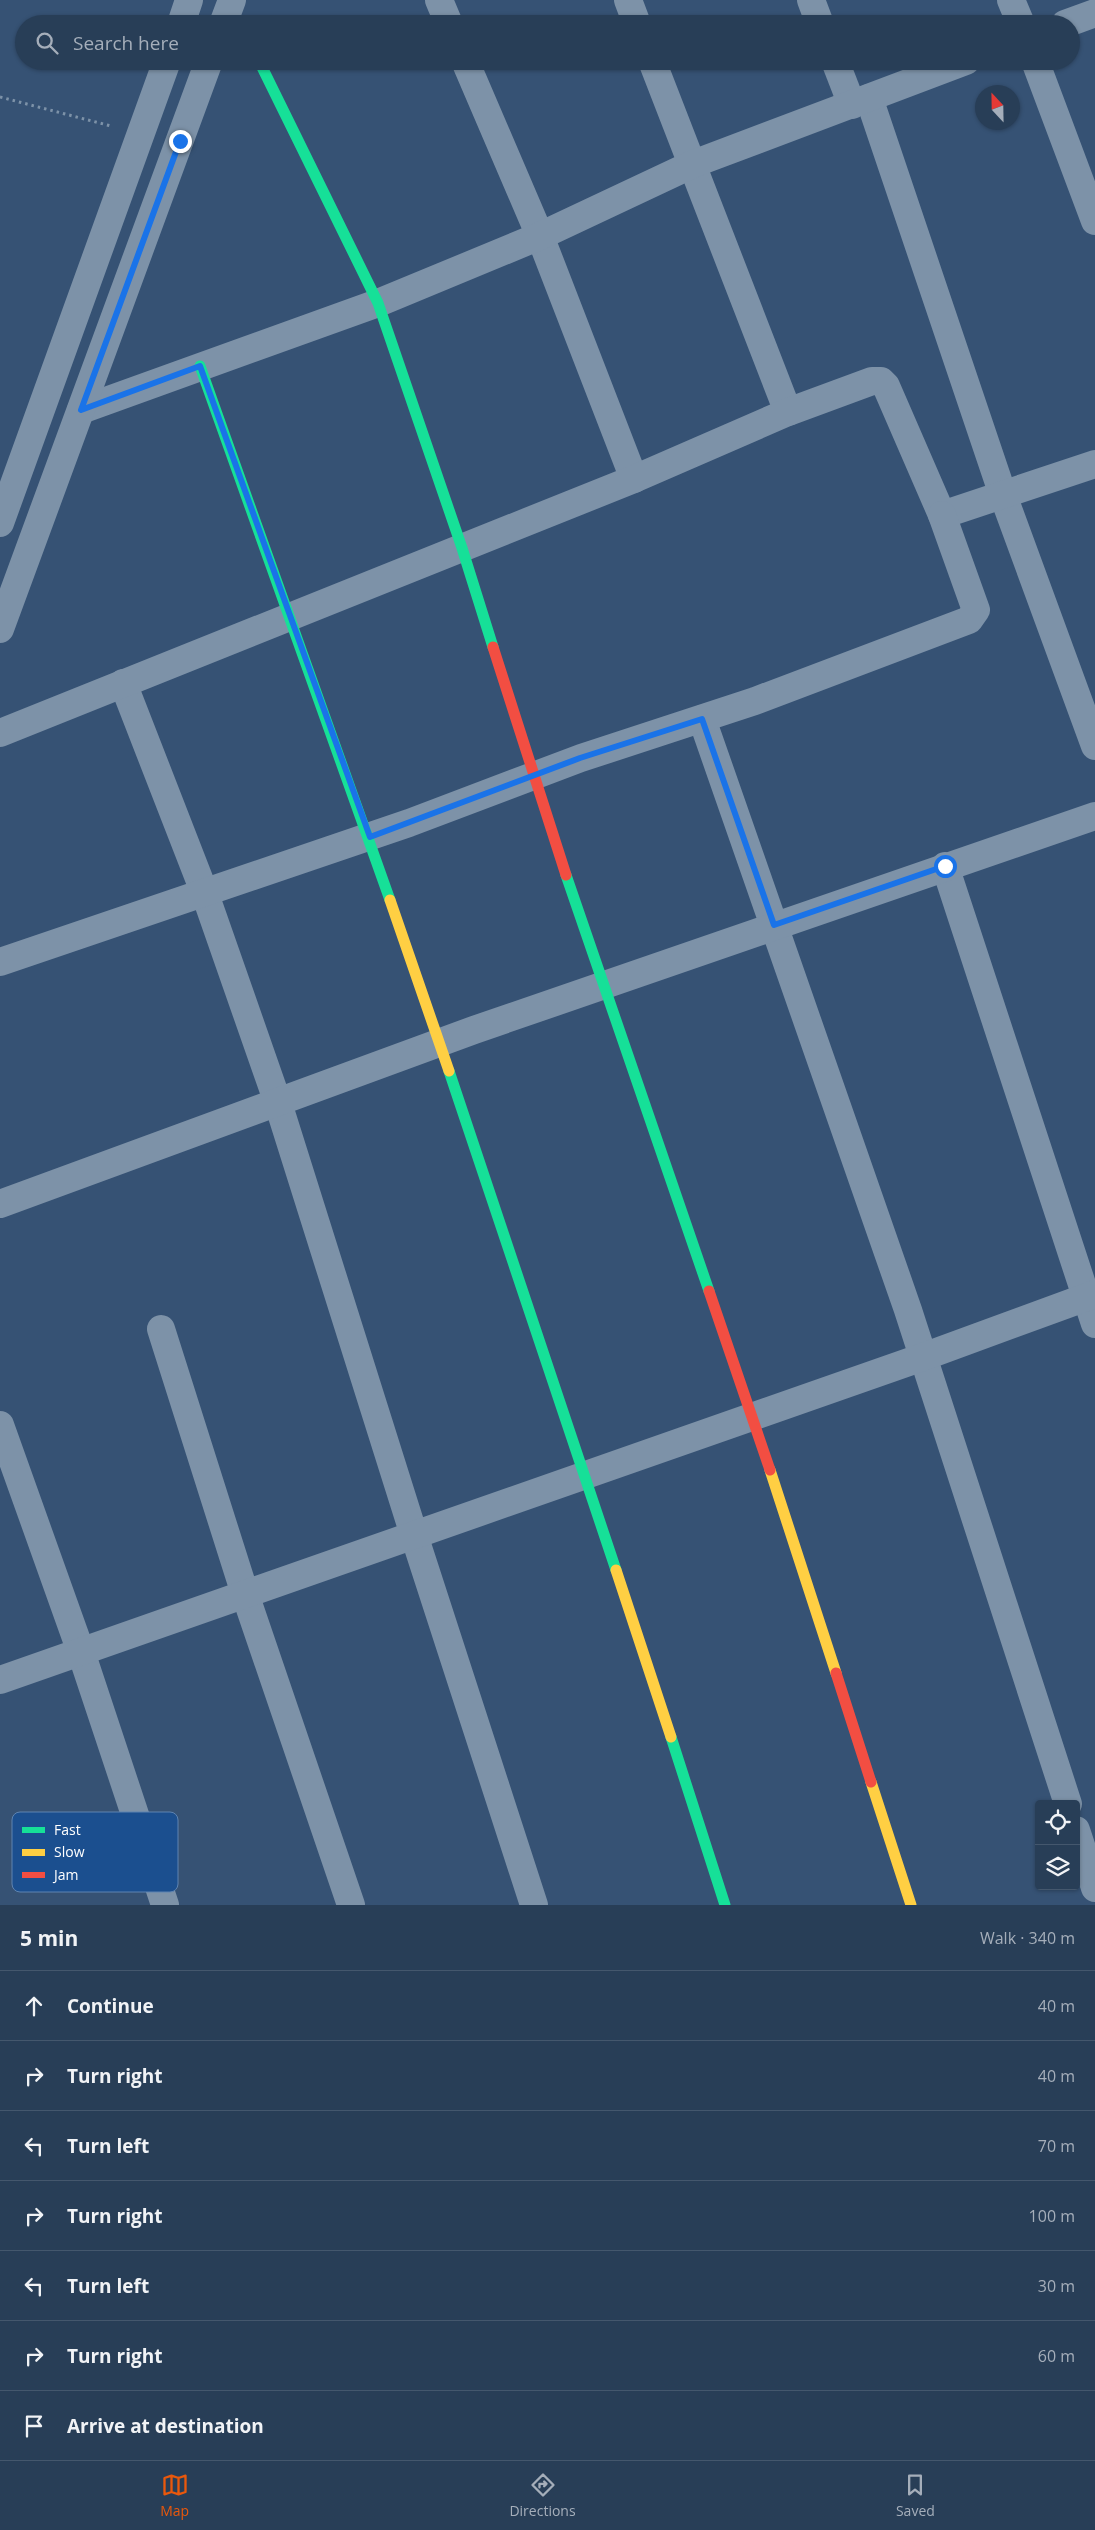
<!DOCTYPE html>
<html lang="en">
<head>
<meta charset="utf-8">
<style>
  body { margin:0; font-family:"Open Sans",sans-serif; background:#30455d; color:#f1f3f6 }
  .controls { position:absolute; right:15px; bottom:15px; display:grid; overflow:hidden; border-radius:5px; box-shadow:0 1px 4px #0004 }
  .controls button { width:45px; height:45px; display:grid; place-items:center; padding:0; border:0; border-bottom:1px solid #44576d; background:#283e57; color:#f1f3f6; font:25px sans-serif }
  .compass { position:absolute; left:975px; top:85px; width:45px; height:45px; border-radius:50%; background:#283e57; box-shadow:0 1px 4px #0004; rotate:338deg }
  .stop { position:absolute; width:15px; height:15px; margin:-11px; border:4px solid #1a73e8; border-radius:50%; background:#fff }
  .stop.end { background:#1a73e8; border-color:#fff; box-shadow:0 1px 5px #0008 }
  .list { margin:0; padding:0; list-style:none }
  h2 { display:flex; justify-content:space-between; align-items:center; height:65px; margin:0; padding:0 20px; font-size:21px }
  h2 small { font-size:16px; font-weight:400; color:#a5aeba }
  .list li { display:grid; grid-template-columns:32px 1fr auto; gap:15px; align-items:center; box-sizing:border-box; height:70px; padding:0 20px; border-top:1px solid #44576d }
  .list b { display:block; font-size:19px; white-space:nowrap }
  .list em { font-size:16px; font-style:normal; color:#a5aeba }
  .icon { flex:none; width:28px; height:28px; fill:none; stroke:currentColor; stroke-width:2; stroke-linecap:round; stroke-linejoin:round }
  .map { position:relative; flex:none; width:1095px; height:1905px; overflow:hidden }
  .search { position:absolute; background:#283e57; box-shadow:0 1px 4px #0004; left:15px; right:15px; top:15px; height:55px; display:flex; align-items:center; gap:12px; box-sizing:border-box; padding:0 18px; border-radius:28px; color:#a5aeba; font-size:19px }
  .sheet { height:555px; background:#283e57 }
  nav { display:flex; justify-content:space-around; align-items:center; box-sizing:border-box; height:70px; border-top:1px solid #44576d; background:#283e57; font-size:14px; color:#a5aeba }
  nav a { display:grid; justify-items:center; gap:2px }
  nav .on { color:#ea580c }
  .map>svg:first-child { display:block }
  .lines { fill:none; stroke-linecap:round; stroke-linejoin:round }
  .path { stroke:#7d92a8; stroke-width:3; stroke-dasharray:2.5 4; stroke-linecap:butt }
  .street { stroke:#7d92a8; stroke-width:28 }
  .fast { stroke:#16e098; stroke-width:11 }
  .slow { stroke:#ffcf43; stroke-width:11 }
  .jam { stroke:#f24e42; stroke-width:11 }
  .route { stroke:#1a73e8; stroke-width:6 }
  .key { fill:#1b4f8f; stroke:#5f84b1; stroke-width:1 }
  .key-label { font-size:14px; fill:#fff }
</style>
</head>
<body>
<div class="map">
<svg width="1095" height="1905" viewBox="0 0 1095 1905">
  <rect width="100%" height="100%" fill="#365274"/>
  <g class="lines">
    <path class="path" d="M0,97L111,126"/>
    <g class="street">
      <path d="M439,0L449,24"/>
      <path d="M628,0L637,24"/>
      <path d="M811,0L820,24"/>
      <path d="M1011,0L1021,24"/>
      <path d="M181,24L189,0"/>
      <path d="M223,24L232,0"/>
      <path d="M1065,24L1095,13"/>
      <path d="M465,61L540,236L634,479"/>
      <path d="M652,61L788,412"/>
      <path d="M835,61L852,105"/>
      <path d="M1035,61L1095,221"/>
      <path d="M869,98L1003,495L1095,746"/>
      <path d="M81,410L378,303L540,236L693,164L966,61"/>
      <path d="M0,523L167,61"/>
      <path d="M0,629L209,61"/>
      <path d="M123,683L205,894L278,1103L414,1535L534,1905"/>
      <path d="M702,719L908,1310L1068,1804"/>
      <path d="M0,733L634,479L788,412L872,381H881L886,386L942,515L1095,464"/>
      <path d="M945,866L1095,1324"/>
      <path d="M0,962L409,823L581,758L755,701L969,620L976,610L942,515"/>
      <path d="M0,1204L474,1030L1095,816"/>
      <path d="M161,1329L245,1594L351,1905"/>
      <path d="M0,1425L81,1652L165,1905"/>
      <path d="M0,1680L923,1357L1095,1294"/>
      <path d="M1076,1830L1095,1888"/>
    </g>
    <g class="fast">
      <path d="M259,61L378,303L462,548L493,647"/>
      <path d="M200,366L390,900"/>
      <path d="M566,875L709,1291"/>
      <path d="M449,1071L616,1570"/>
      <path d="M671,1737L725,1905"/>
    </g>
    <g class="slow">
      <path d="M390,900L449,1071"/>
      <path d="M770,1470L836,1673"/>
      <path d="M616,1570L671,1737"/>
      <path d="M871,1782L911,1905"/>
    </g>
    <g class="jam">
      <path d="M493,647L566,875"/>
      <path d="M709,1291L770,1470"/>
      <path d="M836,1673L871,1782"/>
    </g>
  </g>
  <g class="lines">
    <path class="route" d="M180,141L81,410L200,366L370,837L580,758L702,719L774,925L945,866"/>
  </g>
  <rect x="12" y="1812" width="166" height="80" rx="8" class="key"/>
  <rect x="22" y="1827" width="23" height="6" fill="#16e098"/>
  <rect x="22" y="1849" width="23" height="7" fill="#ffcf43"/>
  <rect x="22" y="1872" width="23" height="6" fill="#f24e42"/>
  <g class="key-label">
    <text x="54" y="1835">Fast</text>
    <text x="54" y="1857">Slow</text>
    <text x="54" y="1880">Jam</text>
  </g>
</svg>
<div class="controls">
<button><svg class="icon" aria-label="locate" viewBox="0 0 24 24"><circle cx="12" cy="12" r="6"/><path d="M12 2v4M12 18v4M2 12h4M18 12h4"/></svg></button>
<button><svg class="icon" aria-label="layers" viewBox="0 0 24 24"><path d="M12 4l9 5-9 5-9-5zM3 14l9 5 9-5"/></svg></button>
</div>
<svg class="compass" viewBox="-18 -18 36 36"><path d="M0-13l5 13h-10z" fill="#e53935"/><path d="M0 13l5-13h-10z" fill="#a5aeba"/></svg>
<div class="stop" style="left:945px;top:866px"></div>
<div class="stop end" style="left:180px;top:141px"></div>
<div class="search"><svg class="icon" aria-label="search" viewBox="0 0 24 24"><circle cx="10" cy="10" r="6"/><path d="M15 15l6 6"/></svg>Search here</div>
</div>
<section class="sheet">
<h2>5 min<small>Walk · 340 m</small></h2>
<ul class="list">
<li><svg class="icon" aria-label="ahead" viewBox="0 0 24 24"><path d="M12 20V5M6 11l6-6 6 6"/></svg><div><b>Continue</b></div><em>40 m</em></li>
<li><svg class="icon" aria-label="right" viewBox="0 0 24 24"><path d="M7 20v-9h11M14 6l5 5-5 5"/></svg><div><b>Turn right</b></div><em>40 m</em></li>
<li><svg class="icon" aria-label="left" viewBox="0 0 24 24"><path d="M17 20v-9H6M10 6l-5 5 5 5"/></svg><div><b>Turn left</b></div><em>70 m</em></li>
<li><svg class="icon" aria-label="right" viewBox="0 0 24 24"><path d="M7 20v-9h11M14 6l5 5-5 5"/></svg><div><b>Turn right</b></div><em>100 m</em></li>
<li><svg class="icon" aria-label="left" viewBox="0 0 24 24"><path d="M17 20v-9H6M10 6l-5 5 5 5"/></svg><div><b>Turn left</b></div><em>30 m</em></li>
<li><svg class="icon" aria-label="right" viewBox="0 0 24 24"><path d="M7 20v-9h11M14 6l5 5-5 5"/></svg><div><b>Turn right</b></div><em>60 m</em></li>
<li><svg class="icon" aria-label="arrive" viewBox="0 0 24 24"><path d="M6 21V4h12l-3 4 3 4H6"/></svg><div><b>Arrive at destination</b></div></li>
</ul>
</section>
<nav>
<a class="on"><svg class="icon" aria-label="map" viewBox="0 0 24 24"><path d="M3 6l6-2 6 2 6-2v14l-6 2-6-2-6 2zM9 4v14M15 6v14"/></svg>Map</a>
<a><svg class="icon" aria-label="directions" viewBox="0 0 24 24"><path d="M12 3l9 9-9 9-9-9zM9 14v-3h6M13 9l2 2-2 2"/></svg>Directions</a>
<a><svg class="icon" aria-label="saved" viewBox="0 0 24 24"><path d="M7 4h10v16l-5-4-5 4z"/></svg>Saved</a>
</nav>
</body>
</html>
